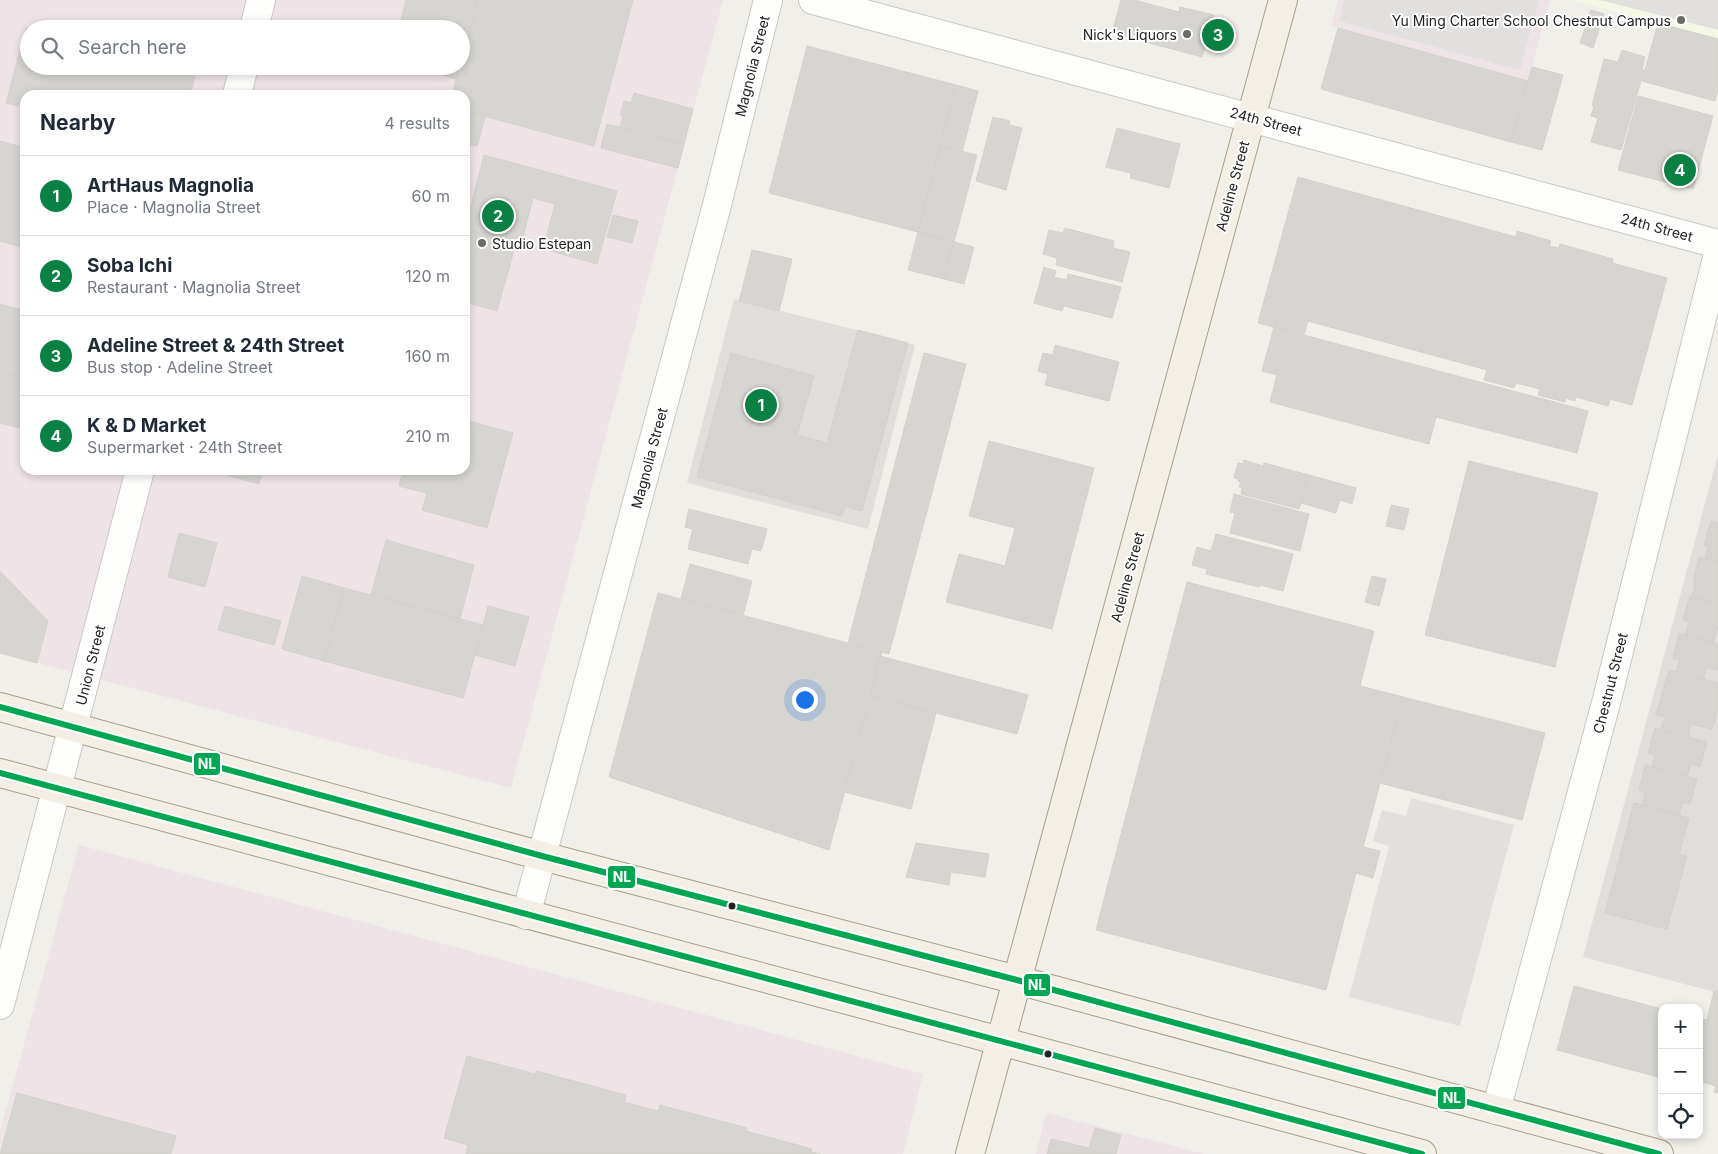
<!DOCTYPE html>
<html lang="en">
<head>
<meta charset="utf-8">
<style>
  body { margin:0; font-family:Inter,sans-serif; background:#f6f6f7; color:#1f2937 }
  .controls { position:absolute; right:15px; bottom:15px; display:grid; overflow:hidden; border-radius:10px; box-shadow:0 2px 8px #0003 }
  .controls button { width:45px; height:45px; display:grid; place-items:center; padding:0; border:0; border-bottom:1px solid #e0e1e3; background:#fff; color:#1f2937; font:25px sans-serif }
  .you { position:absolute; left:804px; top:699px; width:18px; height:18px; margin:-12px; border:4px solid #fff; border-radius:50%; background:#1a73e8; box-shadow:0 0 0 8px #1a73e833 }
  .badge { display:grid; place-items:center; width:32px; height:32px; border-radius:50%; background:#0b8043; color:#fff; font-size:16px; font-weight:700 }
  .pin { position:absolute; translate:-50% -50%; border:2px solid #fff; box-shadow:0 1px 5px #0006 }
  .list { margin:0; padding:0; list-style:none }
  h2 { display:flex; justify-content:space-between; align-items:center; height:65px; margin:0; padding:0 20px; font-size:21px }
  h2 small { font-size:16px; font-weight:400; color:#747a83 }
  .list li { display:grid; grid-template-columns:32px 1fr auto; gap:15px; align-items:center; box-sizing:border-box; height:80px; padding:0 20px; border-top:1px solid #e0e1e3 }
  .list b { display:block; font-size:19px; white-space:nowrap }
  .list p { margin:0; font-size:16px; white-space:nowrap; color:#747a83 }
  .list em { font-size:16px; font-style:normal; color:#747a83 }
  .icon { flex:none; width:28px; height:28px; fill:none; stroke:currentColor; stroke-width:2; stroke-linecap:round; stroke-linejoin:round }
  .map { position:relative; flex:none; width:1718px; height:1154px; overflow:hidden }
  .search { position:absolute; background:#fff; box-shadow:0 2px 8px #0003; left:20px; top:20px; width:450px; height:55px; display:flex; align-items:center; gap:12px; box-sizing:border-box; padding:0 18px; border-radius:28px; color:#747a83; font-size:19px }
  .panel { position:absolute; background:#fff; box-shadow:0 2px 8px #0003; left:20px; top:90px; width:450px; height:385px; border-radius:15px }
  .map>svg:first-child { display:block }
  .residential { fill:#dfdedb }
  .industrial { fill:#eee3e7; fill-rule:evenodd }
  .education { fill:#f6f8e7 }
  .parking { fill:#e1e0de }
  .building { fill:#d7d5d1; stroke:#d3d1cb }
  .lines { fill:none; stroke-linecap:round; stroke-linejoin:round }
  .minor-casing { stroke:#c9c8c6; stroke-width:30 }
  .major-casing { stroke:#a7a186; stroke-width:30 }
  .minor { stroke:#fdfdfc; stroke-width:28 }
  .major { stroke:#f3efe6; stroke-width:28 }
  .bus-1-casing { stroke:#fff; stroke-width:10 }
  .bus-1 { stroke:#00a651; stroke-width:6 }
  .poi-dot { fill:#6a6a68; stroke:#fff; stroke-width:2 }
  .bus-dot { fill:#222; stroke:#fff; stroke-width:2 }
  .labels { text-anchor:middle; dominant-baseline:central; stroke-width:4; stroke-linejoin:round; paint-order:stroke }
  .poi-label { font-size:14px; fill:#222; stroke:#fff; text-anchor:end }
  .street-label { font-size:14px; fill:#222; stroke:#fff }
  .line-badge { stroke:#fff; stroke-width:2 }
  .badge-label { font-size:14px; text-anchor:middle; font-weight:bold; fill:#fff }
</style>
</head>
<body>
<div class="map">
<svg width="1718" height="1154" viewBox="0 0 1718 1154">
  <rect width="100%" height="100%" fill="#f0efea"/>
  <g class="residential">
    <path d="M734,299L915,345L868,529L687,483Z"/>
    <path d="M1718,455V993L1583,957Z"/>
  </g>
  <g class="industrial">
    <path d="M0,0H723L511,788L0,653ZM29,29H461V66H29ZM25,95H465V470H25Z"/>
    <path d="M1338,0H1550L1528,81L1331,26Z"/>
    <path d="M79,845L923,1074L903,1154H0V1131Z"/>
    <path d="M1046,1113L1205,1154H1036Z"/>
  </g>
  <path class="education" d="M1571,0H1718V39Z"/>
  <g class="parking">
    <path d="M1344,0H1539L1520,70L1339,21Z"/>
    <path d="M1599,0H1718V30Z"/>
    <path d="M1411,798L1514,825L1460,1026L1349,997L1389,846L1373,841L1382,810L1406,816Z"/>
  </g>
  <g class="building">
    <path d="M406,0H478L461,62V29H399Z"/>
    <path d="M478,0H633L594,146L465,111V95H452Z"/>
    <path d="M1121,0H1134L1179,12L1180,7L1214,15L1202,57L1112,33Z"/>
    <path d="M1591,10L1604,14L1593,48L1580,43Z"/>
    <path d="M1658,23L1718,39V89L1715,101L1642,81Z"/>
    <path d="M26,28L29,29V66H174L196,72L190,95H25V107L6,103Z"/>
    <path d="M1338,28L1528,81L1511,142L1321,89Z"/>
    <path d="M807,46L956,85L918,232L769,193Z"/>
    <path d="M1622,50L1645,57L1642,69L1644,70L1621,150L1591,142L1598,118L1591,116L1594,106L1592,105L1604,59L1618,62Z"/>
    <path d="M407,66H460L456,79Z"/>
    <path d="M1532,67L1563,75L1542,150L1511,142Z"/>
    <path d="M956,85L978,91L962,152L940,146Z"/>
    <path d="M634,93L693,109L684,144L620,128L623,115H620L624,101L631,103Z"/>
    <path d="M1638,96L1713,116L1693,189L1618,170Z"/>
    <path d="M465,111L485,117L477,146L465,143Z"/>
    <path d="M993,117L1010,121L1009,125L1022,128L1006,190L976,181Z"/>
    <path d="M607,124L684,144L678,168L601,148Z"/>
    <path d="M1117,128L1180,144L1169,188L1130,178L1131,173L1106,167Z"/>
    <path d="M0,141L25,148V248L0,241Z"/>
    <path d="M940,146L977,155L954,242L918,232Z"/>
    <path d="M484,155L617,191L597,264L543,249L555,204L533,198L521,244L465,229Z"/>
    <path d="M1298,177L1516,237L1517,231L1551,241L1549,246L1559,248L1560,244L1613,259L1612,263L1667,278L1632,405L1610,399L1608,406L1576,397L1575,401L1566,398L1565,402L1538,395L1540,389L1516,383L1514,388L1484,380L1487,370L1308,321L1304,335L1258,323Z"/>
    <path d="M613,215L638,221L632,243L607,237Z"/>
    <path d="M1065,228L1114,241L1113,248L1130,252L1122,282L1056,265L1057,258L1043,254L1049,230L1063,233Z"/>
    <path d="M465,229L516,243L497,311L465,302Z"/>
    <path d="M918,232L954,242L944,279L908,270Z"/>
    <path d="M954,242L974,247L964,284L944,279Z"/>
    <path d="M752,250L792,259L779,311L739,301Z"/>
    <path d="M1044,267L1056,271L1054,277L1067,280L1068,274L1121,287L1112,318L1064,306L1062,311L1034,303Z"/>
    <path d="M0,304L25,311V378L0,371Z"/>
    <path d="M1274,327L1588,411L1577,453L1436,417L1429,444L1270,402L1277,375L1262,371Z"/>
    <path d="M858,330L908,343L862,511L845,506L842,516L697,477L731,353L814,376L797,435L827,443Z"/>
    <path d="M1055,345L1119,362L1109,401L1045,385L1048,374L1038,371L1043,353L1053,355Z"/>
    <path d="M924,353L966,364L889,654L848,643Z"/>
    <path d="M0,371L25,378V429L0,423Z"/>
    <path d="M465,420L513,433L487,528L422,510L427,493L399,486L403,470H465Z"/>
    <path d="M989,441L1094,468L1052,629L946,602L959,554L1005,566L1015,528L969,516Z"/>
    <path d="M1244,460L1263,466L1264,463L1309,475L1299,509L1241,494L1242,488L1239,487L1241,482L1238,481L1239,479L1234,478L1238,463L1243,464Z"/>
    <path d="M1469,461L1598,493L1555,667L1425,635Z"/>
    <path d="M208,470H263L259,484Z"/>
    <path d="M1309,475L1356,488L1352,504L1340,500L1336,513L1301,503Z"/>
    <path d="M1234,494L1309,514L1300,551L1230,533L1235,513L1230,512Z"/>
    <path d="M1391,505L1409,509L1404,530L1386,526Z"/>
    <path d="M689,509L767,529L761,551L752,549L748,564L688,549L693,529L685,527Z"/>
    <path d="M1711,521L1718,523V562L1705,558L1708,546L1704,545Z"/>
    <path d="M179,533L217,543L205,587L168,577Z"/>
    <path d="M1216,534L1293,554L1283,591L1260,585L1259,587L1206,574L1207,569L1192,565L1197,547L1211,551Z"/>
    <path d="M386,540L474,565L460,619L371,595Z"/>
    <path d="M1699,557L1718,562V604L1692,597L1695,583L1693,582Z"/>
    <path d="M690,564L752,581L743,615L681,599Z"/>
    <path d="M0,571L48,621L37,663L0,653Z"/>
    <path d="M302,576L344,588L324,661L282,649Z"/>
    <path d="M1372,576L1386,579L1379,606L1365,602Z"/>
    <path d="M1187,582L1374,631L1360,686L1403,697L1363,847L1380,851L1373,878L1356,873L1326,990L1096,930Z"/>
    <path d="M344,588L483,625L463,698L324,661Z"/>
    <path d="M658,593L882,652L829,850L609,777Z"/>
    <path d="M1690,596L1718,604V630L1717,629L1713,642L1685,635L1689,622L1683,620Z"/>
    <path d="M225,606L281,621L274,645L218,630Z"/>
    <path d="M488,606L529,617L515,666L475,655Z"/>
    <path d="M1679,633L1718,644V670L1707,667L1703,680L1676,672L1680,660L1673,658Z"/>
    <path d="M880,656L1028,695L1017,734L870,696Z"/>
    <path d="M1669,670L1718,683V709L1712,729L1691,724L1688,737L1661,730L1665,717L1656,715Z"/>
    <path d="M870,696L936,713L911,809L844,792Z"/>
    <path d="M1403,697L1545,733L1522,820L1380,783Z"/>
    <path d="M1655,728L1707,742L1700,767L1691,764L1687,777L1652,767L1655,755L1648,753Z"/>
    <path d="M1645,765L1697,779L1690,804L1683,802L1679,815L1642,805L1645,792L1639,790Z"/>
    <path d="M1634,803L1689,818L1679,854L1687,856L1667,929L1605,913Z"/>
    <path d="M916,843L989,854L985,877L951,872L949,885L906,877Z"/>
    <path d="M1574,986L1662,1009V1078L1557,1050Z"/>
    <path d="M1714,991L1718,992V1093L1714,1092L1716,1086L1699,1081V1019L1707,1020Z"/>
    <path d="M467,1056L535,1074L536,1071L626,1095L624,1102L658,1111L660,1105L747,1128L746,1131L812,1149L811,1152L821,1154H466L468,1145L444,1138Z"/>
    <path d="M17,1093L176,1136L171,1154H0Z"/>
    <path d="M1095,1128L1121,1135L1116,1154H1047L1051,1139L1089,1148Z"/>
  </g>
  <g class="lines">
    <defs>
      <g id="minor">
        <path d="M813,0L1718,244"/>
        <path d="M254,29L261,0"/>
        <path d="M237,95L244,66"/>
        <path d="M526,915L717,205L768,0"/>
        <path d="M0,1005L140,470"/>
        <path d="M1496,1110L1606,703L1718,254"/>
      </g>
      <g id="major">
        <path d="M0,707L542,856L1017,980L1659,1154"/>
        <path d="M0,773L1422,1154"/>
        <path d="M970,1154L1283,0"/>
      </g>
    </defs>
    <use href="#minor" class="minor-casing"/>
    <use href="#major" class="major-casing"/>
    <use href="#minor" class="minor"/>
    <use href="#major" class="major"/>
    <defs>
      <g id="bus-1">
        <path d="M0,707L542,856L1017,980L1659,1154"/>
        <path d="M0,773L1422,1154"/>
      </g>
    </defs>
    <use href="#bus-1" class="bus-1-casing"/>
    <use href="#bus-1" class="bus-1"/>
  </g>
  <g class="poi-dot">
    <circle cx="1681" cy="20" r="5"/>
    <circle cx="1187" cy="34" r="5"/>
    <circle cx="482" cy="243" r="5"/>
  </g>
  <g class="bus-dot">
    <circle cx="732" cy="906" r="4.5"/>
    <circle cx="1048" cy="1054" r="4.5"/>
  </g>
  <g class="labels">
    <g class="poi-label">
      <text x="1671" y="20">Yu Ming Charter School Chestnut Campus</text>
      <text x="1177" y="34">Nick's Liquors</text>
      <text x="492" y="243" text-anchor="start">Studio Estepan</text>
    </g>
    <g class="street-label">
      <text transform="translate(752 66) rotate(-76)">Magnolia Street</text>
      <text transform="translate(1266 121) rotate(15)">24th Street</text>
      <text transform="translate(1232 186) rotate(-75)">Adeline Street</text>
      <text transform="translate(1657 227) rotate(15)">24th Street</text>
      <text transform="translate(649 458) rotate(-75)">Magnolia Street</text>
      <text transform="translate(1127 577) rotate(-75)">Adeline Street</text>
      <text transform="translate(90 665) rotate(-76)">Union Street</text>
      <text transform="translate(1610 683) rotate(-76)">Chestnut Street</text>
    </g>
  </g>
  <g class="line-badge">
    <rect x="193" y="752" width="28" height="24" rx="5" fill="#00a651"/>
    <rect x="607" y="865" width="29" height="24" rx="5" fill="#00a651"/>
    <rect x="1023" y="973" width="28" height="24" rx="5" fill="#00a651"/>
    <rect x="1437" y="1086" width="29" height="24" rx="5" fill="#00a651"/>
  </g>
  <g class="badge-label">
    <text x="207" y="769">NL</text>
    <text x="622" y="882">NL</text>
    <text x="1037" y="990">NL</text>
    <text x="1452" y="1103">NL</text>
  </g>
</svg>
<div class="controls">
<button>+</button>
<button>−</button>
<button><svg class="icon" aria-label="locate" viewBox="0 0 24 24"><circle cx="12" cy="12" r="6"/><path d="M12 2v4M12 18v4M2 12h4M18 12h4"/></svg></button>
</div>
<div class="you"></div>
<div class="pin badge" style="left:761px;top:405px">1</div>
<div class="pin badge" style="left:498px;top:216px">2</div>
<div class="pin badge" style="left:1218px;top:35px">3</div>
<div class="pin badge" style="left:1680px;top:170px">4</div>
<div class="search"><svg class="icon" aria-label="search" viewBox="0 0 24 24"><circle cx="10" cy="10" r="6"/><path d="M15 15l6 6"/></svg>Search here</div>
<section class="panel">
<h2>Nearby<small>4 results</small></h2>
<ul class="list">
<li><span class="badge">1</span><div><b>ArtHaus Magnolia</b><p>Place · Magnolia Street</p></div><em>60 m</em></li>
<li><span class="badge">2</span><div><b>Soba Ichi</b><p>Restaurant · Magnolia Street</p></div><em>120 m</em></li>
<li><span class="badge">3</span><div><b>Adeline Street &amp; 24th Street</b><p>Bus stop · Adeline Street</p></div><em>160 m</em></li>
<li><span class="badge">4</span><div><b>K &amp; D Market</b><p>Supermarket · 24th Street</p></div><em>210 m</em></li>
</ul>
</section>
</div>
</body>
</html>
